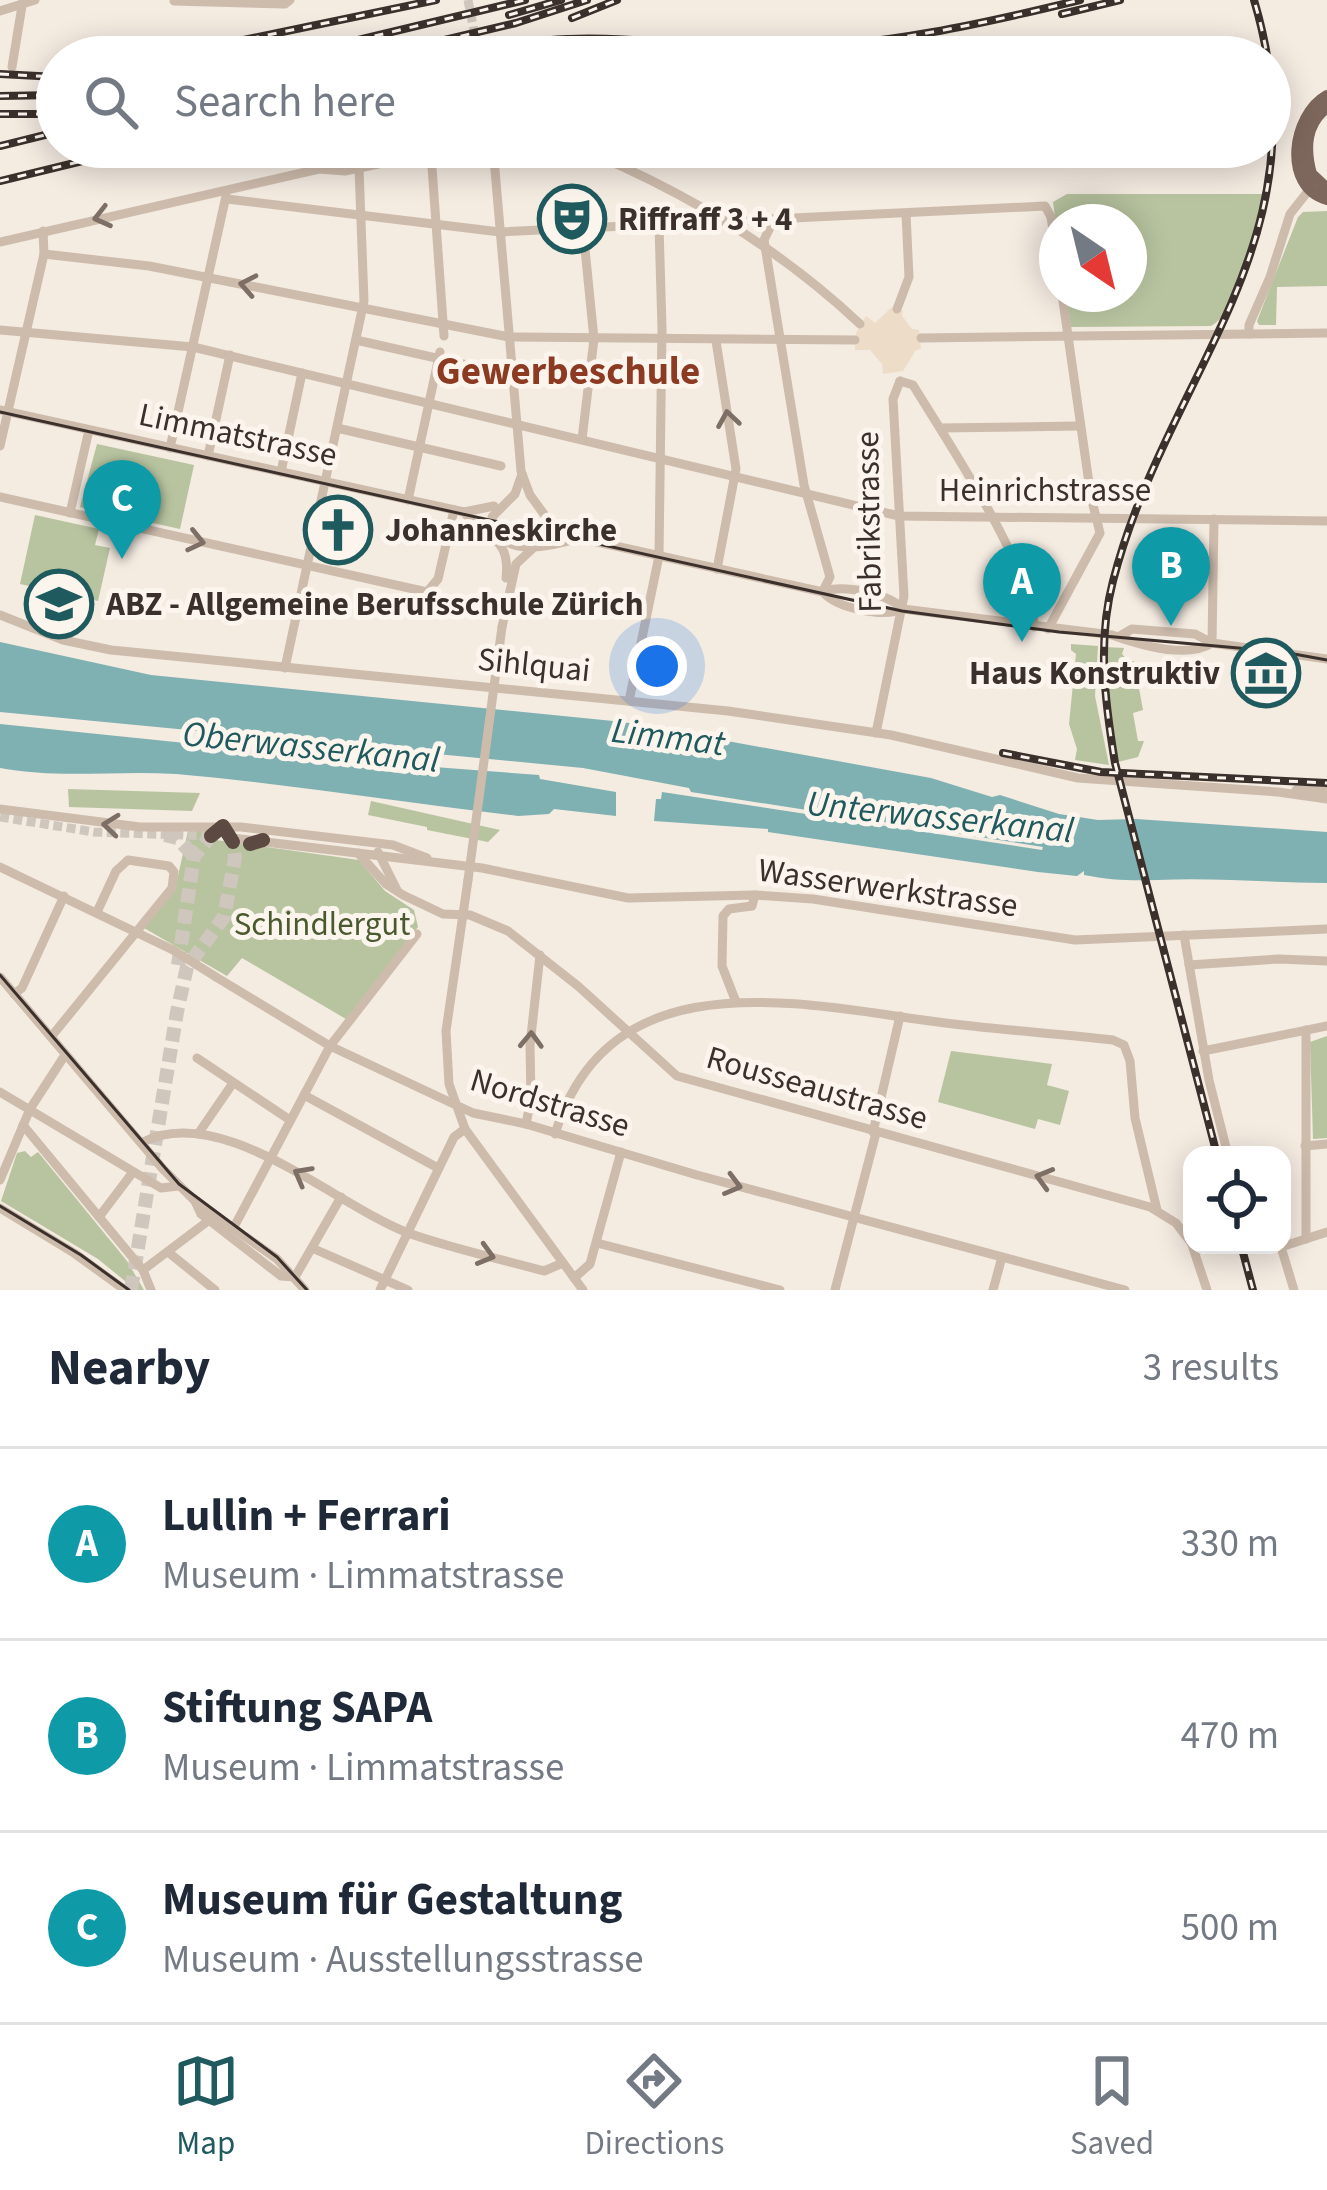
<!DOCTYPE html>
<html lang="en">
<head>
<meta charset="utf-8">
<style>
  body { margin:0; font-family:"Source Sans 3",sans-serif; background:#f2f2f3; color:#1f2937 }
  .controls { position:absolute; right:36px; bottom:36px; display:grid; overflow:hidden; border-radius:24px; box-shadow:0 6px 30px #0003 }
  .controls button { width:108px; height:108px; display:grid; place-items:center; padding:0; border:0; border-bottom:3px solid #e0e1e3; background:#fff; color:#1f2937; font:60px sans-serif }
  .compass { position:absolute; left:1039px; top:204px; width:108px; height:108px; border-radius:50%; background:#fff; box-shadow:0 6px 30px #0003; rotate:145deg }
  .you { position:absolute; left:657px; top:666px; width:42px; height:42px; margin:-30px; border:9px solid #fff; border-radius:50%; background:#1a73e8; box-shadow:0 0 0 18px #1a73e833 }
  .badge { display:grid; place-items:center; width:78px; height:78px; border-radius:50%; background:#1f5a5e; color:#fff; font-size:39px; font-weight:700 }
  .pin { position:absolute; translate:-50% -99px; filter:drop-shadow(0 3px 6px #0008) }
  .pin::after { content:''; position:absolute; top:63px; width:42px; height:36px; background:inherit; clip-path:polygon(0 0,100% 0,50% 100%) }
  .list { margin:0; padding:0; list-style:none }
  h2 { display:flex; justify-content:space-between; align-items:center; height:156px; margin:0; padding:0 48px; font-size:51px }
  h2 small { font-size:39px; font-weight:400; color:#747a83 }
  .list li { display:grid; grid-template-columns:78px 1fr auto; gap:36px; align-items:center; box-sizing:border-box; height:192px; padding:0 48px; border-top:3px solid #e0e1e3 }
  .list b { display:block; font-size:45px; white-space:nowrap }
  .list p { margin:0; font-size:39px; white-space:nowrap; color:#747a83 }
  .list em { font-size:39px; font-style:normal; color:#747a83 }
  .icon { flex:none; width:66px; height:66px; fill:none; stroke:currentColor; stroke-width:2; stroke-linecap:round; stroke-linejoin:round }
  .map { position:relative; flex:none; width:1327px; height:1290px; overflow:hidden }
  .search { position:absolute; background:#fff; box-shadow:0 6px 30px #0003; left:36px; right:36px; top:36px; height:132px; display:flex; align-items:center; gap:30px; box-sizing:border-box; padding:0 42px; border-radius:66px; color:#747a83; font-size:45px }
  .sheet { height:732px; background:#fff }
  nav { display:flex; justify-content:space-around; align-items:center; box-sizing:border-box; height:168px; border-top:3px solid #e0e1e3; background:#fff; font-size:33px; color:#747a83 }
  nav a { display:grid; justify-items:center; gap:6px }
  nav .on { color:#1f5a5e }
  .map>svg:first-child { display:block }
  .green { fill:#b8c4a0 }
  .plaza { fill:#ecdcc8 }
  .water { fill:#7fb0b2 }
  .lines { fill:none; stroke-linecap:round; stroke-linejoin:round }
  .minor-tunnel { stroke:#cfc6bd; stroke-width:9; stroke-dasharray:9 4.5; stroke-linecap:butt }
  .highway-tunnel { stroke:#cfc6bd; stroke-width:14; stroke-dasharray:14 7; stroke-linecap:butt }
  .minor { stroke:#cdbbac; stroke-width:9 }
  .major { stroke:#7d675c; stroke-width:12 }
  .highway { stroke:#5c4a42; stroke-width:14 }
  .tram { stroke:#3b302b; stroke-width:3 }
  .rail-casing { stroke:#3b302b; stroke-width:8 }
  .rail { stroke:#fbf5ee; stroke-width:3; stroke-dasharray:9; stroke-linecap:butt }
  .minor-bridge { stroke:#cdbbac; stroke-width:9 }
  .oneway { stroke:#7d6f65 }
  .labels { text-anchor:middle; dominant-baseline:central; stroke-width:10; stroke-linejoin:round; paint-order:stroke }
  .poi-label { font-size:33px; font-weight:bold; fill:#3b302b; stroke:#fbf5ee; text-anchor:start }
  .street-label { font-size:33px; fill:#3b302b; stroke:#fbf5ee }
  .park-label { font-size:33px; fill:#4a5a2e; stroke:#fbf5ee }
  .water-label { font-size:36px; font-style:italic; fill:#1f5a5e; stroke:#fbf5ee }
  .quarter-label { font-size:39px; font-weight:bold; fill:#8c3b22; stroke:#fbf5ee }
</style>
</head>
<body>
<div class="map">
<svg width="1327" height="1290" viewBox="0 0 1327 1290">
  <rect width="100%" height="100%" fill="#f4ebe1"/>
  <g class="green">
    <path d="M1067,194H1266C1261,230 1245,306 1211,326L1071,327L1066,294H1129V222H1057V231L1053,202Z"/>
    <path d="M1327,211V286L1277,287L1276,325H1259L1257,321L1298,217L1303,212Z"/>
    <path d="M97,444L194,465L180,529L80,507Z"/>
    <path d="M35,515L99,529L95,545L110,548L98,601L20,584Z"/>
    <path d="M1071,644L1098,646L1095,696L1109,765L1075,760L1077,749L1069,724L1076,654L1071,650Z"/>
    <path d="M1106,647L1124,648L1122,654L1129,662L1134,661L1143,710L1133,713L1138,741H1144L1138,757L1118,762L1105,670Z"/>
    <path d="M68,789L200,793L192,811L69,807Z"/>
    <path d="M371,801L500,830L488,842L427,830V827L368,815Z"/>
    <path d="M189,826H204L216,840L359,860L385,891L414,910L418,927L346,1019L242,958L227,976L144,928L176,885Z"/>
    <path d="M1327,1036V1138L1313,1139L1310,1042Z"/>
    <path d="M951,1051L1052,1064L1047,1085L1069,1091L1060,1125L1038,1119L1035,1129L938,1102Z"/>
    <path d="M25,1151L31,1157L38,1152L127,1261L144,1290H136L98,1259L1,1201L17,1153Z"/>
  </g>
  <path class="plaza" d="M891,308L903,311L902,316L912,329L919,330L921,349L916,350L903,371L883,374L882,364L870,350H855L856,333L866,316L875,323Z"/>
  <g class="water">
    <path d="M0,642L151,675L623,722L931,778L992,797L1000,795L1059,814L1098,820L1136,819L1327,832V883C1271,883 1213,877 1157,880C1131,881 1110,880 1084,875V871L1077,876L1038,872L768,832V829L654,821L656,799H661L662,792L1042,850L1043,847L691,792L689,788L583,768L0,712Z"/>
    <path d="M0,724L234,748L235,754L274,758L276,752L298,754L299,761L367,768L369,761L384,762V771L406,774L408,765L539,775L540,779L616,792V816L554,809L549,814L518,816C404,803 291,784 176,774C117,770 58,779 0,768Z"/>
  </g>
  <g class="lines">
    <g class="minor-tunnel">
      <path d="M468,0L479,57"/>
      <path d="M0,817L94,832L211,836"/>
    </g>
    <g class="highway-tunnel">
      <path d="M165,835L177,838L194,856"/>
      <path d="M178,965L194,856L211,836"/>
      <path d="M131,1290L177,1012L187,967L224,917L235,858L233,842"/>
    </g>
    <g class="minor">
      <path d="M174,1L285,4L290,0"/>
      <path d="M0,11L35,0"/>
      <path d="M12,67L23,0"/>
      <path d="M493,147L521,471L530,495L549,521L579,538L823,592C843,584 887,593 903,609"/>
      <path d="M577,147C683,190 777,246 860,324"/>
      <path d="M431,153L444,336"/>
      <path d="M227,199L500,232L1045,206L1051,217L1057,256"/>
      <path d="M774,219L764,240L804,485L830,577L823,591"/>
      <path d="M0,242L319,169L345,171L458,147"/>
      <path d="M44,254L149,266L509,337"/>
      <path d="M897,309L909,277L906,214"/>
      <path d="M0,330L193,347L899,516L1327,521"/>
      <path d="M1249,334V325L1270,277L1290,214L1309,190"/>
      <path d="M515,337L855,340"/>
      <path d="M921,338L1327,333"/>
      <path d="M356,340L512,375"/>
      <path d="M716,341L736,469L717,569"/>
      <path d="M900,381L913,385C946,439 1033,569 1034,627"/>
      <path d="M0,410L464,512L494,506"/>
      <path d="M337,428L501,466"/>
      <path d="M940,428L1080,426"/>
      <path d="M582,439L594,339L583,229"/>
      <path d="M0,446L44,254L43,231"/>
      <path d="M170,448L226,196"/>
      <path d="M208,456L230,355"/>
      <path d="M281,472L302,373"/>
      <path d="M522,474L515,494L492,517C497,560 550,547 579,538"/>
      <path d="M0,497L427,592L438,579L454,510"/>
      <path d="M408,500L440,352"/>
      <path d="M464,512C484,540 511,534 506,578"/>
      <path d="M70,513L89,430"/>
      <path d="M823,592C836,608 883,618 903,609L1112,635C1137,644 1186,660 1212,643"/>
      <path d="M0,615L63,640L111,650L728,711L891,735L1078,778L1278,792L1327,799"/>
      <path d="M502,627L516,564L545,537L549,521"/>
      <path d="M1048,629L1100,533L1091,497L1062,294"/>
      <path d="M1120,636L1132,629L1195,634L1212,643L1327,659"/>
      <path d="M1212,643L1214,519"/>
      <path d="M285,668L364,301L359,168"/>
      <path d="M629,701L659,556L662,328L659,226"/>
      <path d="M876,733L904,596L893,399L900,381"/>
      <path d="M1296,790L1327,791"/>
      <path d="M0,809L140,827H241L393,845L427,858"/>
      <path d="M232,838L482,868L628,898L755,895L813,899L1075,940L1327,929"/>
      <path d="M378,852L397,890"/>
      <path d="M358,853L386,884L403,895L443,914L470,915L508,931L578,986L677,1076L1150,1207L1176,1223L1192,1244"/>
      <path d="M0,867L173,950"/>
      <path d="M468,880L446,1031L449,1084L465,1129L583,1290"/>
      <path d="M1184,935L1209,1080L1228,1155"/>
      <path d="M1189,965L1279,959L1327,961"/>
      <path d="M0,977L163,1169L195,1201L201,1214L281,1276L295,1277"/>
      <path d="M216,977L330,1046L473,1113L526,1124L697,1175L1125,1290"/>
      <path d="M14,994L22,988L64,896"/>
      <path d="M736,1002L722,966L723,916L729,909L752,906L755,895"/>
      <path d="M1306,1030V1239"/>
      <path d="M51,1037L172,888L174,872L169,866L128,860L116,871L97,912"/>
      <path d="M1203,1051L1327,1026"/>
      <path d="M197,1058L290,1120"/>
      <path d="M0,1092L161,1188L178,1186"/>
      <path d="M304,1095L438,1168"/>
      <path d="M526,1124L531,1099L530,1045L540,955"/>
      <path d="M23,1125L143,1270L151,1290"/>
      <path d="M873,1132L900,1016"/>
      <path d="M198,1134L233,1083"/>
      <path d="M555,1134C609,956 801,1004 938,1022C997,1030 1055,1033 1113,1040L1124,1045L1130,1061L1135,1118L1157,1210"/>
      <path d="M141,1143C222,1100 337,1207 411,1234C454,1249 500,1259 544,1271L563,1263"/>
      <path d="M1305,1146L1327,1144"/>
      <path d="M0,1180L30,1109L65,1055"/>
      <path d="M195,1201L277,1259L305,1290"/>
      <path d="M0,1208L74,1253L125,1290"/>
      <path d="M99,1217L133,1172"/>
      <path d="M234,1227L330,1046L417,934"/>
      <path d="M597,1243L780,1290"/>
      <path d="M1192,1245L1207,1290"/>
      <path d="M1281,1247L1327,1232"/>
      <path d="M1281,1247L1294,1290"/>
      <path d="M312,1248L408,1290"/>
      <path d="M168,1252L215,1290"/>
      <path d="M143,1270L208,1221"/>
      <path d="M295,1277L341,1197"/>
      <path d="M574,1278L590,1264L621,1152"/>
      <path d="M380,1290L454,1137L465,1129"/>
      <path d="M835,1290L876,1133"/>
      <path d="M993,1290L1002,1257"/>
    </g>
    <g class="major">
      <path d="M1327,96C1293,115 1282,186 1327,199"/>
      <path d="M1327,107C1305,124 1304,148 1311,174L1327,189"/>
    </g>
    <g class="highway">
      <path d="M211,836L223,826L233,842"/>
      <path d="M250,844L263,840"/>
    </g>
    <g class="tram">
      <path d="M0,412L902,611L1059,632L1283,652L1327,660"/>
      <path d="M0,975L179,1184L277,1257L307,1290"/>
      <path d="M0,1206L81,1255L129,1290"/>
    </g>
    <defs>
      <g id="rail">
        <path d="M1062,14L1120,0"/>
        <path d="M509,15L561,0"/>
        <path d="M572,18L617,0"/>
        <path d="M162,57L436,0"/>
        <path d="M287,57L525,0"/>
        <path d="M373,57L516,23L587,0"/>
        <path d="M460,57C496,49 531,40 568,39C639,36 710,50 780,48C883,46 981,24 1080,0"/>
        <path d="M0,74L57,77"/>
        <path d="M0,96L57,95"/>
        <path d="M0,114H57"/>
        <path d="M0,146L57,132"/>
        <path d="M189,155L224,147"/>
        <path d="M0,181L136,148"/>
        <path d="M1003,753L1101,772L1327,783"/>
        <path d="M1217,1155L1115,763C1105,702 1097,642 1113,581C1168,368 1327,246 1254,0"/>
        <path d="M1241,1245L1253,1290"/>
      </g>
    </defs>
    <use href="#rail" class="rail-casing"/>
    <use href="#rail" class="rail"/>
    <g class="minor-bridge">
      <path d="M468,880L502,627"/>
      <path d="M173,950L216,977"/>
    </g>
  </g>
  <defs><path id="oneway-chevron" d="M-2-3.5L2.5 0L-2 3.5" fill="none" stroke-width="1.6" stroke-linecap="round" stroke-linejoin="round" transform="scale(3)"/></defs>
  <g class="oneway">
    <use href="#oneway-chevron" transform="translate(102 217) rotate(166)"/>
    <use href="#oneway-chevron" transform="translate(248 285) rotate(-169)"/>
    <use href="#oneway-chevron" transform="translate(728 419) rotate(-99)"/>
    <use href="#oneway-chevron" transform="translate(196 541) rotate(13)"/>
    <use href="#oneway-chevron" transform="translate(111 825) rotate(-174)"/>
    <use href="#oneway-chevron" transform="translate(531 1040) rotate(-88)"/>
    <use href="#oneway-chevron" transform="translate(302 1175) rotate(-151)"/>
    <use href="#oneway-chevron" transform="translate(1044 1178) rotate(-164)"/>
    <use href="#oneway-chevron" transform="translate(733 1185) rotate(15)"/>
    <use href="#oneway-chevron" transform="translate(486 1255) rotate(16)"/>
  </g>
  <defs>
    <symbol id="theatre-ring" viewBox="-11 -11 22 22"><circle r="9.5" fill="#fbf5ee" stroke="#1f5a5e" stroke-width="1.5"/><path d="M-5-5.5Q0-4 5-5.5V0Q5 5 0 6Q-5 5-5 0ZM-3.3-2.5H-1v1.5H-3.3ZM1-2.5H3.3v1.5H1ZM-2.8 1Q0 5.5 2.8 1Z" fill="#1f5a5e"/></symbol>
    <symbol id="church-ring" viewBox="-11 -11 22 22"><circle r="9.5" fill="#fbf5ee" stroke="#1f5a5e" stroke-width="1.5"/><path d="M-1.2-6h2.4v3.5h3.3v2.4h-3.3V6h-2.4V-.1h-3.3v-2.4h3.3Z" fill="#1f5a5e"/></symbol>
    <symbol id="university-ring" viewBox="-11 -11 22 22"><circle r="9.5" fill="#fbf5ee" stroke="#1f5a5e" stroke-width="1.5"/><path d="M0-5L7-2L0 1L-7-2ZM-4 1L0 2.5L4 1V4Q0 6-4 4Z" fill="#1f5a5e"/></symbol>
    <symbol id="museum-ring" viewBox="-11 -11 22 22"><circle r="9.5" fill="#fbf5ee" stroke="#1f5a5e" stroke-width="1.5"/><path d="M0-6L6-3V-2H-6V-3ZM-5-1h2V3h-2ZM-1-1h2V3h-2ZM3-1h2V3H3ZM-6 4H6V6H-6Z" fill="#1f5a5e"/></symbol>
  </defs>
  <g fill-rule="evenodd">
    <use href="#theatre-ring" x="534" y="181" width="76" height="76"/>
    <use href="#church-ring" x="300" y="492" width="76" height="76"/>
    <use href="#university-ring" x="21" y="566" width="76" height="76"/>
    <use href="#museum-ring" x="1228" y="635" width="76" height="76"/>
  </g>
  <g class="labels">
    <g class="poi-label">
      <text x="618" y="219">Riffraff 3 + 4</text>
      <text x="385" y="530">Johanneskirche</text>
      <text x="106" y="604">ABZ - Allgemeine Berufsschule Zürich</text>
      <text x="1220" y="673" text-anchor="end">Haus Konstruktiv</text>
    </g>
    <g class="street-label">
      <text transform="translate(238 435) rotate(12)">Limmatstrasse</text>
      <text x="1045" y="490">Heinrichstrasse</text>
      <text transform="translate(869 522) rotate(-91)">Fabrikstrasse</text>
      <text transform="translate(534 665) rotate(6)">Sihlquai</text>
      <text transform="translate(888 888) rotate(8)">Wasserwerkstrasse</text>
      <text transform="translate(817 1088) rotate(16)">Rousseaustrasse</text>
      <text transform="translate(550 1103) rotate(17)">Nordstrasse</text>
    </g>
    <g class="park-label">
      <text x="322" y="924">Schindlergut</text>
    </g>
    <g class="water-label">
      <text transform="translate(668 737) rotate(7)">Limmat</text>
      <text transform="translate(311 747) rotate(6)">Oberwasserkanal</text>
      <text transform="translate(940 817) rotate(6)">Unterwasserkanal</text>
    </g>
    <g class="quarter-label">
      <text x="568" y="372">Gewerbeschule</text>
    </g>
  </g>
</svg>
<div class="controls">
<button><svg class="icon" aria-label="locate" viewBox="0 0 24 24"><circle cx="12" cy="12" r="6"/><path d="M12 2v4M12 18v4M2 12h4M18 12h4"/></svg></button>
</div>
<svg class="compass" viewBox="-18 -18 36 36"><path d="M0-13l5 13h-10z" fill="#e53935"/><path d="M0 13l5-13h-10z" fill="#747a83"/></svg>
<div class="you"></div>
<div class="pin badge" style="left:1022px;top:642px;background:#0f9aa8">A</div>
<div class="pin badge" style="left:1171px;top:626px;background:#0f9aa8">B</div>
<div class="pin badge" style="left:122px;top:559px;background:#0f9aa8">C</div>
<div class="search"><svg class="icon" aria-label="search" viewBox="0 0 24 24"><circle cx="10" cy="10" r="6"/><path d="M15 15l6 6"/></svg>Search here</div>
</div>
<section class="sheet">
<h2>Nearby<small>3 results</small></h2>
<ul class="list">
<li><span class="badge" style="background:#0f9aa8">A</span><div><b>Lullin + Ferrari</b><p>Museum · Limmatstrasse</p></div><em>330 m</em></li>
<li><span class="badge" style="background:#0f9aa8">B</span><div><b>Stiftung SAPA</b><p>Museum · Limmatstrasse</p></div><em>470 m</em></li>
<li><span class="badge" style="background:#0f9aa8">C</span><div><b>Museum für Gestaltung</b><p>Museum · Ausstellungsstrasse</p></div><em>500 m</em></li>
</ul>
</section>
<nav>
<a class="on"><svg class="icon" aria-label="map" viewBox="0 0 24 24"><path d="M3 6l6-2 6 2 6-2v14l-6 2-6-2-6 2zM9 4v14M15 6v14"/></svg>Map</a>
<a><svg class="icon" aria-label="directions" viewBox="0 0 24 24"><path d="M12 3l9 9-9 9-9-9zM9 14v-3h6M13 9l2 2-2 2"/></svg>Directions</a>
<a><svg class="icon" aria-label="saved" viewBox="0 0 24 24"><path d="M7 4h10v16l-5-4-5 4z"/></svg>Saved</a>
</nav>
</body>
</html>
